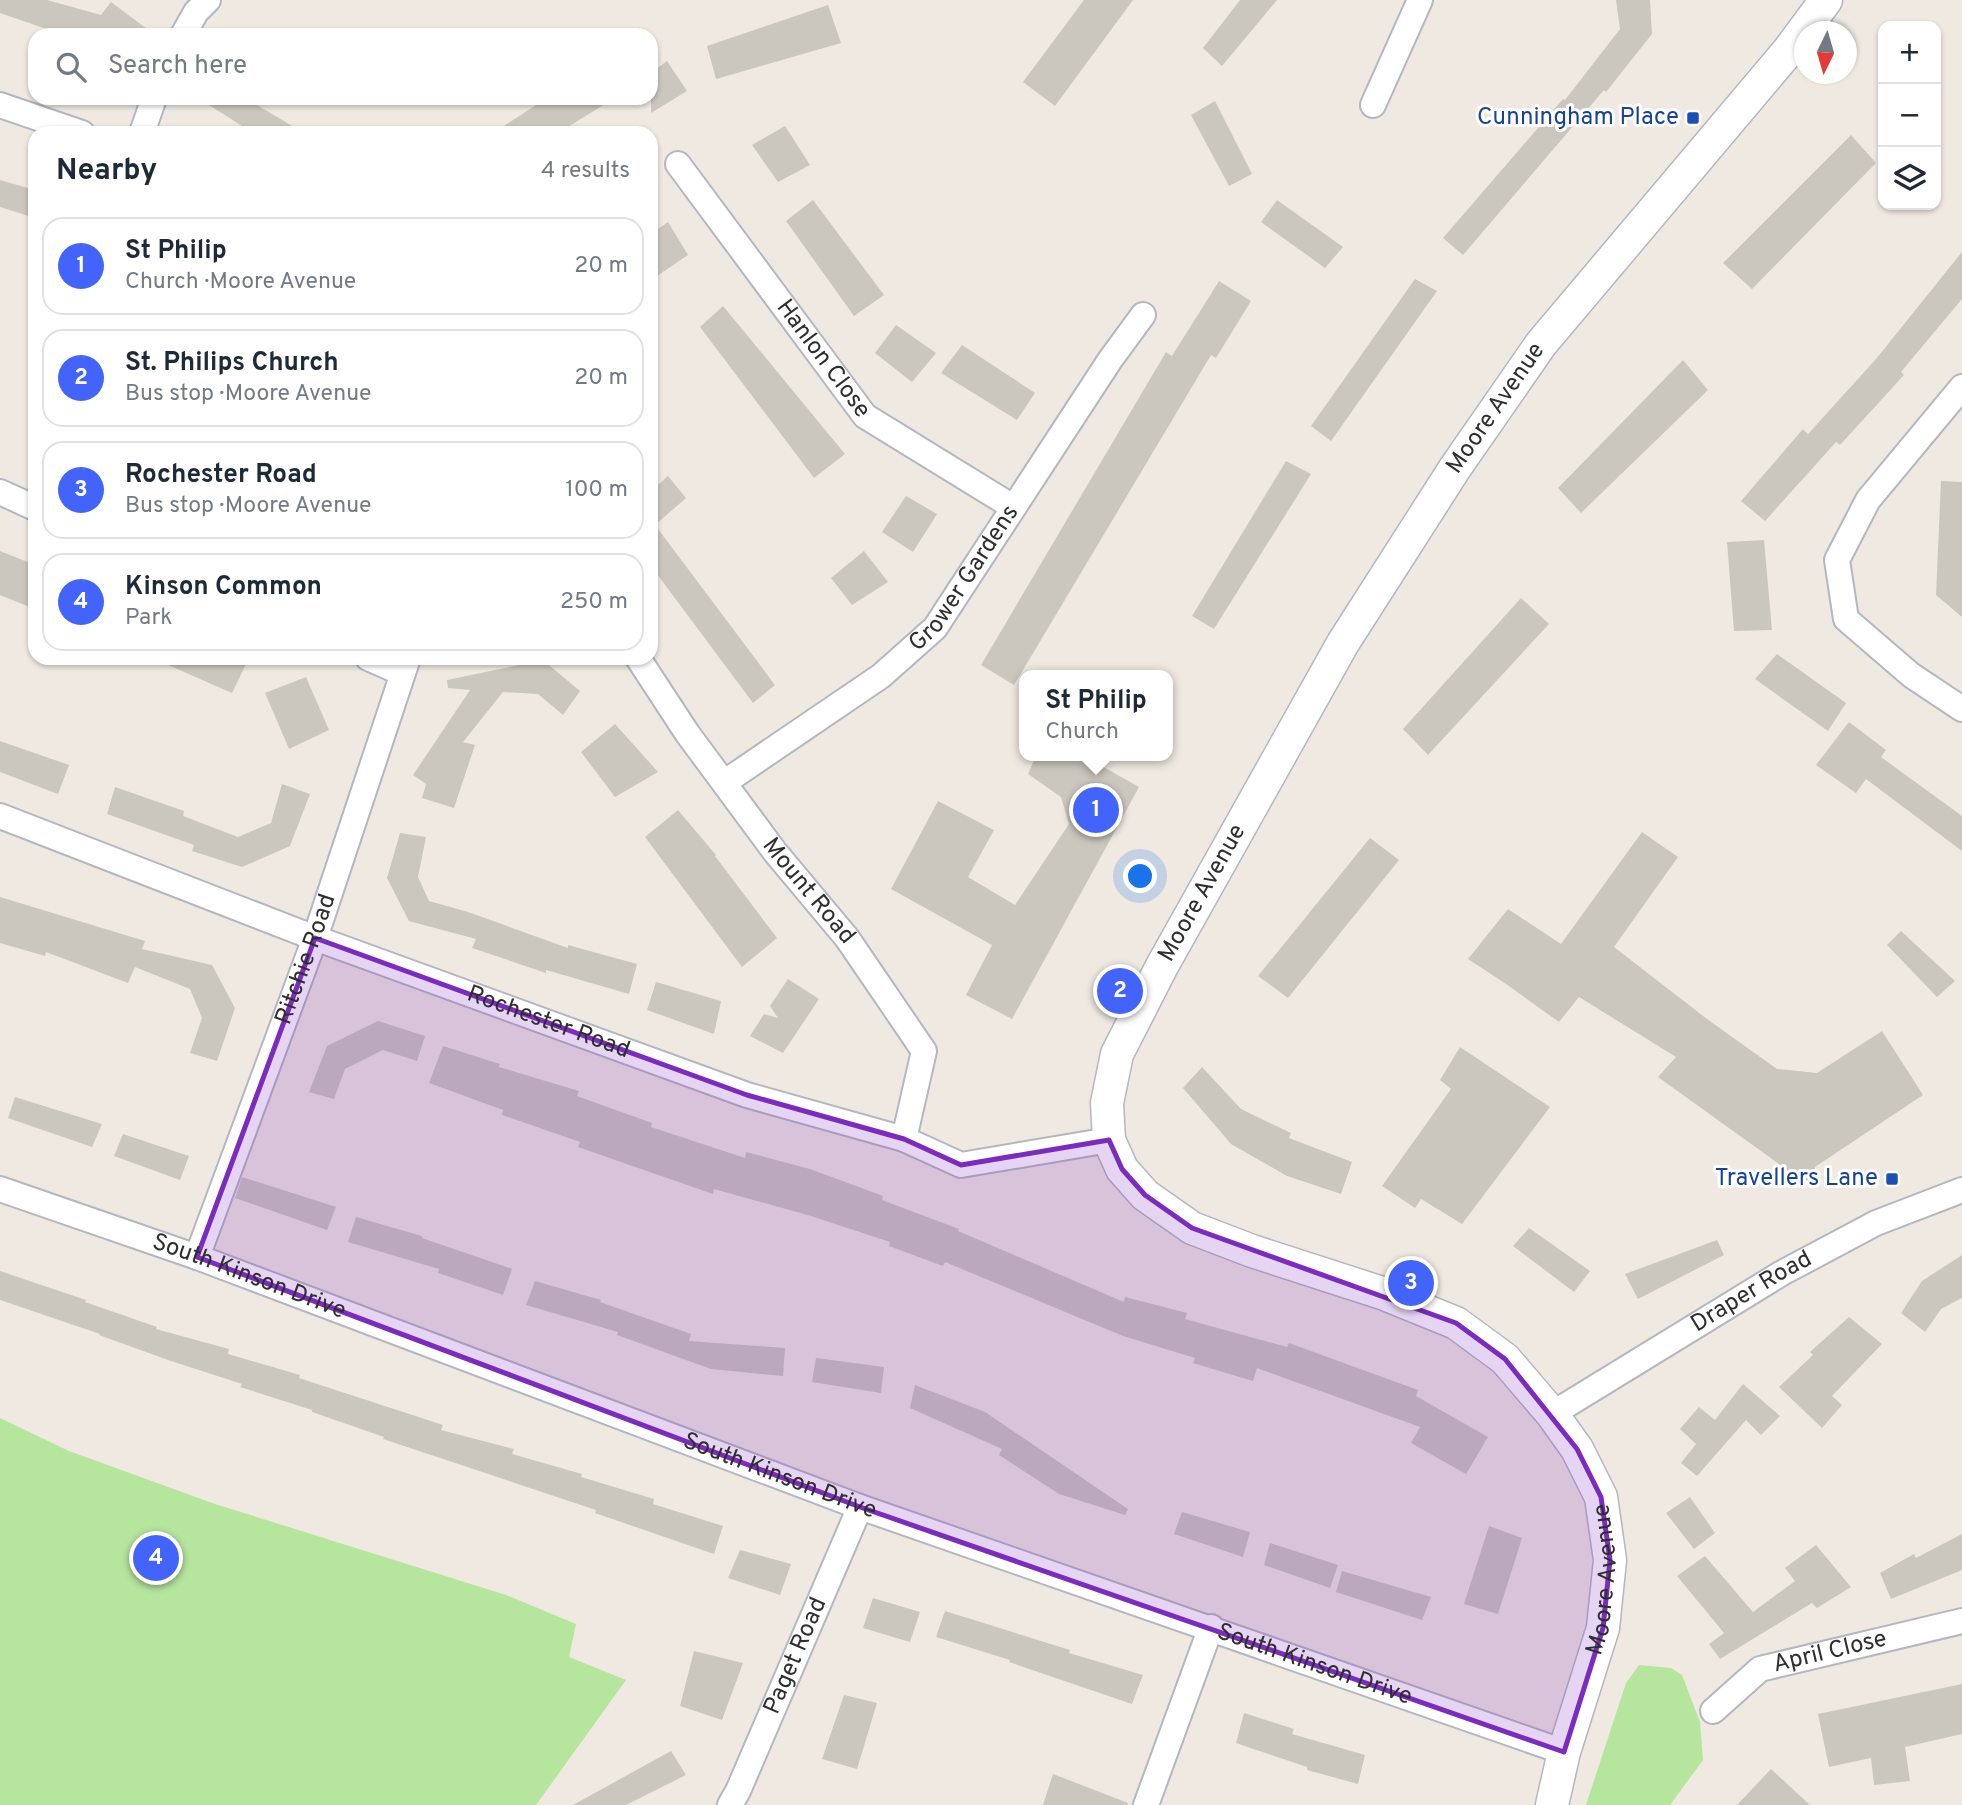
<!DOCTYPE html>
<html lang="en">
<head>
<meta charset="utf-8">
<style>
  body { margin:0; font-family:Overpass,sans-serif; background:#f2f2f3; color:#1f2937 }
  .controls { position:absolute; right:21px; top:21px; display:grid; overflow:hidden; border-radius:14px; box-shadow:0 2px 5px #0004 }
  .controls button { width:63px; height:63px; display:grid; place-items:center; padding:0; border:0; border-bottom:2px solid #e0e1e3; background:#fff; color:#1f2937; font:35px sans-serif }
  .compass { position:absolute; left:1794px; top:21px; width:63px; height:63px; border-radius:50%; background:#fff; box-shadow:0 2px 5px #0004; rotate:185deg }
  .you { position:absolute; left:1141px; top:877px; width:24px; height:24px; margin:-18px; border:5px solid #fff; border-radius:50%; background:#1a73e8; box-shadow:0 0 0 10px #1a73e833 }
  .badge { display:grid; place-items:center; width:46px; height:46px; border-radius:50%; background:#4264fb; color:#fff; font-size:23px; font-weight:700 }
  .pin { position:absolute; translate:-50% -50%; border:4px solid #fff; box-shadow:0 2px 7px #0006 }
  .popup { position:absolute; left:1019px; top:670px; width:154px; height:91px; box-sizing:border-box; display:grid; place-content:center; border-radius:14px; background:#fff; filter:drop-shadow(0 2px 5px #0005); font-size:23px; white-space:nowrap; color:#747a83 }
  .popup b { font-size:26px; color:#1f2937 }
  .popup::after { content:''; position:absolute; left:50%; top:100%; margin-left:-14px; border:14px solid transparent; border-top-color:#fff }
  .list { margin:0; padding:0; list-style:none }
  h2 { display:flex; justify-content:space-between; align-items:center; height:91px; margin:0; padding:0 28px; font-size:30px }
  h2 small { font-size:23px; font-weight:400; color:#747a83 }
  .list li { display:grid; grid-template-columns:46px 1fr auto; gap:21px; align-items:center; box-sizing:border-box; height:98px; margin:0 14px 14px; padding:0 14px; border:2px solid #e0e1e3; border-radius:21px }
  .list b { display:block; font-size:26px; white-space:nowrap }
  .list p { margin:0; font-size:23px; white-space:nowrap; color:#747a83 }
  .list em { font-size:23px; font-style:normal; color:#747a83 }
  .icon { flex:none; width:38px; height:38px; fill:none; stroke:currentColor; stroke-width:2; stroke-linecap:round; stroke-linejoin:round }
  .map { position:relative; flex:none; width:1962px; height:1805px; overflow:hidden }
  .search { position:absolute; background:#fff; box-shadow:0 2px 5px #0004; left:28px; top:28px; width:630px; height:77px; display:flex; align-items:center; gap:18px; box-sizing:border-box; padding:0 24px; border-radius:21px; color:#747a83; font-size:26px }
  .panel { position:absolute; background:#fff; box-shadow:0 2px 5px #0004; left:28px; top:126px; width:630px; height:539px; border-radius:21px }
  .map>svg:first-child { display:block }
  .green { fill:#b6e59e }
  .building { fill:#cbc7bf }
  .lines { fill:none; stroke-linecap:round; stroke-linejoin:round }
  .minor-casing { stroke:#b4b7c1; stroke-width:28 }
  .tertiary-casing { stroke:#b4b7c1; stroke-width:35 }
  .minor { stroke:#fff; stroke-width:24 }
  .tertiary { stroke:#fff; stroke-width:32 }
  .marked { fill:#7b2cbf; fill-opacity:0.2; stroke:#7b2cbf; stroke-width:5; stroke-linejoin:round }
  .transit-dot { fill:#1a4fb4; stroke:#fff; stroke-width:2.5 }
  .labels { text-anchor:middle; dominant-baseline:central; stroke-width:6; stroke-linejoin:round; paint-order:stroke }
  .transit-label { font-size:24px; fill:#164399; stroke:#fff; text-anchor:end }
  .street-label { font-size:24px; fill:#2e2e2e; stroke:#fff }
</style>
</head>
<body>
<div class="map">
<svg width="1962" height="1805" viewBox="0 0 1962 1805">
  <rect width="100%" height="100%" fill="#efe9e1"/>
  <g class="green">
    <path d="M0,1418L69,1451L215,1504L506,1595L576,1624L569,1657L626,1680L536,1805H0Z"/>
    <path d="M1639,1665L1671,1668L1682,1675L1700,1722L1703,1760L1670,1805H1586L1626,1683Z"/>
  </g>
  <g class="building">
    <path d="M0,0H47L101,15L111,2L155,35H64L0,13Z"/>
    <path d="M1084,0H1133L1055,106L1023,82Z"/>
    <path d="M1240,0H1277L1222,66L1203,48Z"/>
    <path d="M1616,0H1650L1652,34L1606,92L1604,90L1463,255L1443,238L1563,99L1565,100L1620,29Z"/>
    <path d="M828,5L841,43L716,79L707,46Z"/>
    <path d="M667,61L687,91L651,113V73Z"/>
    <path d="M198,98H245L304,133H253Z"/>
    <path d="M547,98H615L558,133H493Z"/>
    <path d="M1215,101L1252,174L1229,186L1191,115Z"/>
    <path d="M785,126L810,165L778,182L752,145Z"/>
    <path d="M1851,135L1876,163L1752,289L1723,263Z"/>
    <path d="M0,180L35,190V218L0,207Z"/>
    <path d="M813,200L884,295L854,316L786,221Z"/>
    <path d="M1277,200L1343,247L1325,268L1261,222Z"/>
    <path d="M668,222L688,255L651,280V234Z"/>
    <path d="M1962,252V299L1901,372L1904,375L1840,445L1836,442L1765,521L1741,501L1803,429L1808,434L1876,359Z"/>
    <path d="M1415,279L1437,291L1331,441L1311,426Z"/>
    <path d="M1219,281L1251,301L1216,358L1211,355L1014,685L981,665L1166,352L1172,356Z"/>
    <path d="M723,306L845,454L814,478L700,327Z"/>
    <path d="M896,325L936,353L912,382L875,353Z"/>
    <path d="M962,345L1035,393L1017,420L941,373Z"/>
    <path d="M1683,360L1708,390L1581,513L1558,488Z"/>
    <path d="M1286,461L1311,474L1214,629L1192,616Z"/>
    <path d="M668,476L686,498L655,525L775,685L753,703L651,566V491Z"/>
    <path d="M1941,481L1962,482V617L1936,595Z"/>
    <path d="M906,496L937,514L913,552L882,532Z"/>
    <path d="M1764,540L1772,630L1734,631L1727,542Z"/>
    <path d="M0,551L35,565V609L0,595Z"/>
    <path d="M864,551L888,582L852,605L831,578Z"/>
    <path d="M1521,598L1549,624L1428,755L1403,729Z"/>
    <path d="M1777,654L1846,703L1828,731L1755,679Z"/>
    <path d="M152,658H249L232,693Z"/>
    <path d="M543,660L580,691L563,715L538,694L503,692L463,742L475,745L454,808L422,798L426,784L413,775L470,690L448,688L447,680Z"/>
    <path d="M306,677L329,730L289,749L265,693Z"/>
    <path d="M1849,722L1886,750L1881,757L1962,816V851L1866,779L1856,793L1816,765Z"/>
    <path d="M615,724L658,772L615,797L581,752Z"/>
    <path d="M0,741L69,765L58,794L0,772Z"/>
    <path d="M1036,756H1084L1139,787L1012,1019L966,995L992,945L891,889L938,801L994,830L968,877L1015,905L1069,824L1061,797L1028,774Z"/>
    <path d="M282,784L310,794L290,846L242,867L192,851L194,845L107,814L115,787L184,811L183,816L238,837L271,823Z"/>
    <path d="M678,810L716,855L715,856L777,938L742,967L645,837Z"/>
    <path d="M1642,832L1678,857L1614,947L1707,1019L1777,1069L1817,1073L1882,1031L1923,1095L1815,1167V1181L1778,1178L1779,1164L1658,1077L1676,1057L1579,997L1559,1022L1506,984L1468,959L1508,909L1561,944Z"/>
    <path d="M400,833L426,837L418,877L429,901L468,912L568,948V945L637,964L629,994L546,970V973L472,948L476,939L409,921L387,878Z"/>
    <path d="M1370,838L1399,860L1288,998L1258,976Z"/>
    <path d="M0,897L145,941L142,949L212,965L235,1008L217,1061L190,1053L202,1018L190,989L135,967L128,983L46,952L45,956L0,943Z"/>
    <path d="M1901,931L1955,981L1937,997L1887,945Z"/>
    <path d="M788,979L819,999L783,1053L750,1036L764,1014L778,1018L770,1006Z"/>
    <path d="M656,982L721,1001L714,1034L647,1010Z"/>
    <path d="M378,1021L425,1036L417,1061L383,1050L345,1069L334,1099L309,1092L327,1046Z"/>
    <path d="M443,1046L500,1064L499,1067L579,1091L577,1096L652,1123L651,1127L745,1158L746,1152L810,1169L883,1196L882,1200L959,1229L958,1231L1124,1302L1125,1297L1187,1313L1185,1319L1287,1347L1289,1343L1418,1390L1416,1396L1488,1437L1466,1474L1411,1443L1420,1427L1257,1368L1253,1381L1193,1363L1195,1358L1123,1336L945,1262L943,1266L889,1246L890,1242L811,1216L714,1189L713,1194L578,1147L580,1142L502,1115L503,1110L429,1083Z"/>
    <path d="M1460,1047L1550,1107L1462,1224L1421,1199L1415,1208L1382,1186L1451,1089L1440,1080Z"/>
    <path d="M1202,1067L1241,1109L1291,1133L1289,1138L1352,1162L1341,1194L1287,1176L1231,1144L1183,1088Z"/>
    <path d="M15,1097L102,1124L92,1147L8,1118Z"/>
    <path d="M123,1134L189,1156L180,1180L114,1156Z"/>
    <path d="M242,1177L336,1207L327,1230L235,1198Z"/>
    <path d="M356,1217L422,1236V1238L512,1269L503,1295L438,1273L439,1269L348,1242Z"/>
    <path d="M1529,1228L1590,1271L1574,1292L1513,1246Z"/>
    <path d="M1717,1240L1724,1255L1638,1299L1625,1274Z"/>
    <path d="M1962,1255V1298L1941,1309L1925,1332L1901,1313L1922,1281Z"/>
    <path d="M0,1271L86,1300L85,1302L157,1327L156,1329L229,1349L228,1354L300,1375L299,1378L443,1425L441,1430L514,1449L512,1454L582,1474L581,1477L654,1499L653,1504L723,1526L714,1554L595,1513L596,1510L383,1439L384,1437L312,1412V1410L240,1387L242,1384L168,1360L99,1335L100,1334L0,1300Z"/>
    <path d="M535,1281L601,1300L600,1302L691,1334L689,1341L785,1348L783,1376L711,1369L617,1335L618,1332L526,1305Z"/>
    <path d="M1849,1317L1882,1344L1832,1396L1842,1405L1822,1428L1779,1387L1813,1355L1810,1352Z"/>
    <path d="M816,1358L884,1367L881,1393L812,1382Z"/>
    <path d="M1743,1384L1780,1416L1761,1435L1746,1420L1697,1476L1681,1463L1696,1444L1680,1429L1699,1407L1715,1420Z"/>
    <path d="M915,1385L985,1412L1128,1509L1125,1515L1059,1494L999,1455L1002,1449L910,1408Z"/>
    <path d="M1690,1497L1715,1533L1694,1549L1666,1513Z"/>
    <path d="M1182,1512L1250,1532L1243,1557L1174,1534Z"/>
    <path d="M1489,1526L1522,1538L1498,1614L1464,1604Z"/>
    <path d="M1962,1534V1570L1891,1599L1880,1573L1914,1554L1916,1558Z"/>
    <path d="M1270,1543L1338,1565L1330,1588L1264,1565Z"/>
    <path d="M1816,1545L1851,1587L1817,1608L1812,1603L1720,1659L1709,1644L1724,1633L1677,1576L1705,1556L1753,1612L1795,1581L1785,1568Z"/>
    <path d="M740,1550L791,1564L780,1595L728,1578Z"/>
    <path d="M1342,1571L1431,1597L1422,1620L1336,1592Z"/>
    <path d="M873,1598L920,1612L910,1642L863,1628Z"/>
    <path d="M945,1611L1070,1650L1069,1653L1143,1675L1132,1704L1009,1662L1010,1660L936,1637Z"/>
    <path d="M694,1651L743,1663L722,1720L680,1706Z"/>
    <path d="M1962,1684V1734L1905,1747L1910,1781L1874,1785L1871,1758L1829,1767L1818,1714Z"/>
    <path d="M844,1695L877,1703L857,1769L822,1759Z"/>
    <path d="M1244,1713L1294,1729L1292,1734L1365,1755L1358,1784L1307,1770V1767L1236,1743Z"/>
    <path d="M671,1751L686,1775L626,1805H573Z"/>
    <path d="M1771,1769L1810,1805H1737Z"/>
    <path d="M1053,1774L1128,1803L1127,1805H1043Z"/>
  </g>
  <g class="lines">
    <defs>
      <g id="minor">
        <path d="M183,35L196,12L208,0"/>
        <path d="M0,105L82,133"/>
        <path d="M1373,105L1420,0"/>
        <path d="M142,133L154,98"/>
        <path id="s1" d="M678,164L865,416L1013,507"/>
        <path d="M1962,387L1868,500L1837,560L1846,619L1911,675L1962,709"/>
        <path d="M0,492L35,508"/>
        <path d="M368,658L402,673"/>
        <path id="s2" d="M638,658L687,733L775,852L847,938L924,1051L904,1139"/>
        <path id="s3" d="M725,782L881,676L935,628L1110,360L1143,315"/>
        <path id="s4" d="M0,816L315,938L747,1095L904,1139L961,1165L1109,1140"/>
        <path id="s5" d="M0,1189L197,1257L860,1507L1564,1752"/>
        <path id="s6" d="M197,1257L315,938L408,658"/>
        <path id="s7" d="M1552,1414L1782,1273L1876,1223L1962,1190"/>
        <path id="s8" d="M1713,1711L1760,1669L1962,1621"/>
        <path id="s9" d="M730,1805L738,1791L860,1507"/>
        <path d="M1146,1805L1211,1627"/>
      </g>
      <g id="tertiary">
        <path id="s10" d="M1552,1805L1564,1752L1603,1628L1610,1560L1601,1497L1577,1449L1552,1414L1505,1359L1456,1323L1382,1293L1252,1251L1192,1228L1145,1195L1122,1169L1109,1140L1107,1103L1117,1054L1162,966L1343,643L1455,468L1541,344L1789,50L1826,0"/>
      </g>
    </defs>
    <use href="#minor" class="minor-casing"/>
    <use href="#tertiary" class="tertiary-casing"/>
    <use href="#minor" class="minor"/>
    <use href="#tertiary" class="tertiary"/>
  </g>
  <path class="marked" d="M315,938L747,1095L904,1139L961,1165L1109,1140L1122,1169L1145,1195L1192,1228L1456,1323L1505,1359L1577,1449L1601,1497L1610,1560L1603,1628L1564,1752L860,1507L197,1257Z"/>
  <g class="transit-dot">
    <rect x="1686" y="111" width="14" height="14" rx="3.5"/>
    <rect x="1885" y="1172" width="14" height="14" rx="3.5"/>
  </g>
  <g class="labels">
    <g class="transit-label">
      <text x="1679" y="118">Cunningham Place</text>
      <text x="1878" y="1179">Travellers Lane</text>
    </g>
    <g class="street-label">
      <text stroke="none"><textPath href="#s1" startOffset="243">Hanlon Close</textPath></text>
      <text stroke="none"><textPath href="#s10" startOffset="1787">Moore Avenue</textPath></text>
      <text stroke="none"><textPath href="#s3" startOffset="318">Grower Gardens</textPath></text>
      <text stroke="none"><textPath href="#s2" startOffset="289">Mount Road</textPath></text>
      <text stroke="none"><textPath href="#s10" startOffset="1220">Moore Avenue</textPath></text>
      <text stroke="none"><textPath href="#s6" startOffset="317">Ritchie Road</textPath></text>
      <text stroke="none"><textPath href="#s4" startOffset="586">Rochester Road</textPath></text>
      <text stroke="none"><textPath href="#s5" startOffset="264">South Kinson Drive</textPath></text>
      <text stroke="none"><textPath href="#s7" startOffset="234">Draper Road</textPath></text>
      <text stroke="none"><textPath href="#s5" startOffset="831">South Kinson Drive</textPath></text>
      <text stroke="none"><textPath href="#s10" startOffset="233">Moore Avenue</textPath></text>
      <text stroke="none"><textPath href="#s8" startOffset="135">April Close</textPath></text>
      <text stroke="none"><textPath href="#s9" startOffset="163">Paget Road</textPath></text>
      <text stroke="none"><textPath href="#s5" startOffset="1398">South Kinson Drive</textPath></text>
    </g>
  </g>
</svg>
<div class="controls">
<button>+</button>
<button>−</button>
<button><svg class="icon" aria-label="layers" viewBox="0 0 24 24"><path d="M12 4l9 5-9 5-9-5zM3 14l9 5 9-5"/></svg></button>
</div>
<svg class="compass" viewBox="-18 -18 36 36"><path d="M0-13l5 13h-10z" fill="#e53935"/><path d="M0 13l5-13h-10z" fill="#747a83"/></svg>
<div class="you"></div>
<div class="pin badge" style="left:1096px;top:810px">1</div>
<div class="popup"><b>St Philip</b>Church</div>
<div class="pin badge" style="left:1120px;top:991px">2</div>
<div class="pin badge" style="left:1411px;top:1283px">3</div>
<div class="pin badge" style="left:156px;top:1558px">4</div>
<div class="search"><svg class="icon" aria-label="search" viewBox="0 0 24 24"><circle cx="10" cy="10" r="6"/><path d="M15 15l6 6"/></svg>Search here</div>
<section class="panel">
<h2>Nearby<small>4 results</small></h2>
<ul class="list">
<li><span class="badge">1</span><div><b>St Philip</b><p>Church · Moore Avenue</p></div><em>20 m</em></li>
<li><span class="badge">2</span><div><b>St. Philips Church</b><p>Bus stop · Moore Avenue</p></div><em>20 m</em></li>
<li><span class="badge">3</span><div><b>Rochester Road</b><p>Bus stop · Moore Avenue</p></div><em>100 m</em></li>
<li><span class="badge">4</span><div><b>Kinson Common</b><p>Park</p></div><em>250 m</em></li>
</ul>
</section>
</div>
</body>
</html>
